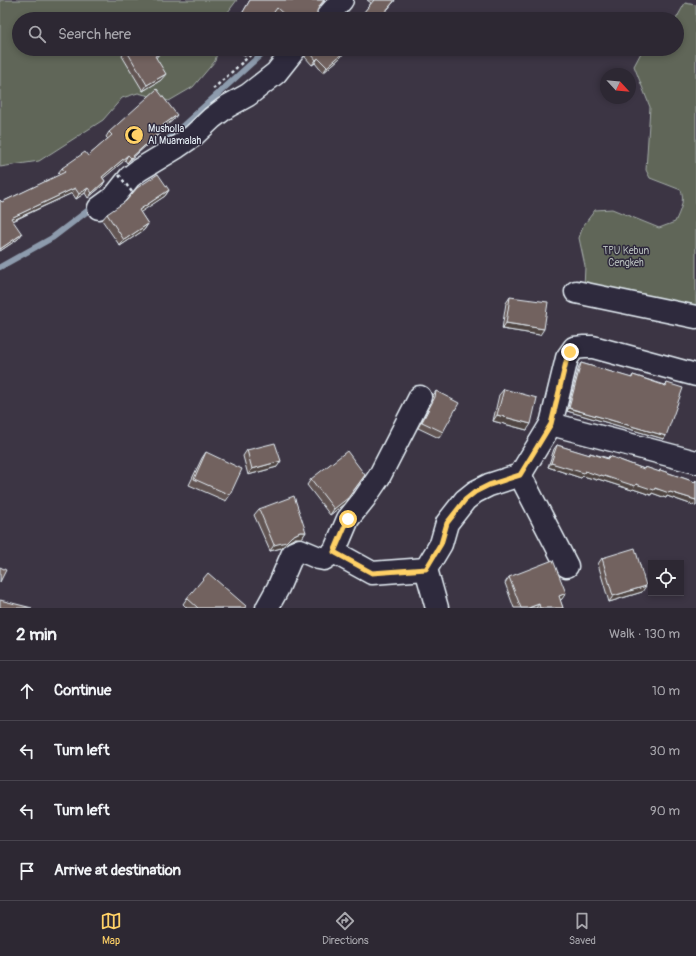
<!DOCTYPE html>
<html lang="en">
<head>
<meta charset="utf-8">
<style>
  body { margin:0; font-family:Pangolin,sans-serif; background:#39343f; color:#f1f3f6 }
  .controls { position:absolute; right:12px; bottom:12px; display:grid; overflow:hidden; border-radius:0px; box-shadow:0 2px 6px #0003 }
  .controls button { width:36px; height:36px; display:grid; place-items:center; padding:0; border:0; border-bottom:1px solid #48444e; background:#2d2833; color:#f1f3f6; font:20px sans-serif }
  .compass { position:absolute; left:600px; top:68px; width:36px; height:36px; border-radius:50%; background:#2d2833; box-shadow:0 2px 6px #0003; rotate:116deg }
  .stop { position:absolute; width:12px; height:12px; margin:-9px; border:3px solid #ffd166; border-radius:50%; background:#fff }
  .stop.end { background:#ffd166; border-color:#fff; box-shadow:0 1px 4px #0008 }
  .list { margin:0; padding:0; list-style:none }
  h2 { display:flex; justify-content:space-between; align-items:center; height:52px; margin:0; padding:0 16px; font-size:17px }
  h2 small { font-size:13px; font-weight:400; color:#a7a6ac }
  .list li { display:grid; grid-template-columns:26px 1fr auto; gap:12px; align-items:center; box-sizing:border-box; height:60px; padding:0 16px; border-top:1px solid #48444e }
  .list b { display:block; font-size:15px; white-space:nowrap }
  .list em { font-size:13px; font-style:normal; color:#a7a6ac }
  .icon { flex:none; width:22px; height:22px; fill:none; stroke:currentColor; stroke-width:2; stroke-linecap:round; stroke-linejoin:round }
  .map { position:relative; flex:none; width:696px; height:608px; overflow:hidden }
  .search { position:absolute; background:#2d2833; box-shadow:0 2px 6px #0003; left:12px; right:12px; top:12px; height:44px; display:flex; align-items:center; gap:10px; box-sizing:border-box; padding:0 14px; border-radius:22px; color:#a7a6ac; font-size:15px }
  .sheet { height:292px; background:#2d2833 }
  nav { display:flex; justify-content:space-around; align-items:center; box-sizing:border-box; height:56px; border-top:1px solid #48444e; background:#2d2833; font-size:11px; color:#a7a6ac }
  nav a { display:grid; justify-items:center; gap:2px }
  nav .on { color:#ffd166 }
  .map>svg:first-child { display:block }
  .green { fill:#616659; stroke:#a4aca8 }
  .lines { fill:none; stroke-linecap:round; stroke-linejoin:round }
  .stream { stroke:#8d9bad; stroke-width:6 }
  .minor-casing { stroke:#e8f1f8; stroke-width:25 }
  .path { stroke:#e8f1f8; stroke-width:2.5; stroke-dasharray:3 3; stroke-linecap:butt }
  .minor { stroke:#2f2a3d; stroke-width:22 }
  .path-bridge { stroke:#e8f1f8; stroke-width:2.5; stroke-dasharray:3 3; stroke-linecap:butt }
  .wall { fill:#625452; stroke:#e8f1f8 }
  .shaded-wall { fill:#504542; stroke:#e8f1f8 }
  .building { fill:#72625f; stroke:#e8f1f8 }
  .route { stroke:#ffd166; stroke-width:5 }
  .labels { text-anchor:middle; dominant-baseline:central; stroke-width:3; stroke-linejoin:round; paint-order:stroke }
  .poi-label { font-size:10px; fill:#e8f1f8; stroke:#2f2a3d; text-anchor:start }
  .park-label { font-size:10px; fill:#b2b9b8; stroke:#2f2a3d }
</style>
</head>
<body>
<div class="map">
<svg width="696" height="608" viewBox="0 0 696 608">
  <rect width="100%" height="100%" fill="#3c3544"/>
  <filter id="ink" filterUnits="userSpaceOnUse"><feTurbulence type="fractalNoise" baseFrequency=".025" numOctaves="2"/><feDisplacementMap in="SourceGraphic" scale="8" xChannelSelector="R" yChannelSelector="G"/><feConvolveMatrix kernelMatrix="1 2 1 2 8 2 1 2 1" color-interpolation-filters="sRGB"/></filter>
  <g filter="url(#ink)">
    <g class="green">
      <path d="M0,0H237L228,12L226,19H19V49H218L215,61L193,87L169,101L138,93L122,98L103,120L39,161L0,167Z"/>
      <path d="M685,3L696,5V315L584,287L585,266L579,238L583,226L595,210L612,209L659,228L675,222C680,211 685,201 681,190L650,178L646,170L650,107L634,66L643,49H677L676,19Z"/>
    </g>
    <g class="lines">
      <g class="stream">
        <path d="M163,144L267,49"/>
        <path d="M0,267L52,238L94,206"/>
      </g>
      <defs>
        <g id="minor">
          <path d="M325,19L342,0"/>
          <path d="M99,208L114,197L130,177L139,170L177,147L193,136L212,118L228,106L248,95L276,73L295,49"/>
          <path d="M576,292L696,317"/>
          <path d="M696,375L593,347H584L574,348L567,358L551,424L696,462"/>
          <path d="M520,475L567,566"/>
          <path d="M334,552L372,573L426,569"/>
          <path d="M267,608L278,588L293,553L300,550L319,558L324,559L334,552L348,519L364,499L379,477L420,397"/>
          <path d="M437,608L426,569L441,544L447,523L465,500L475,492L489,485L520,475L551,424"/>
        </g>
      </defs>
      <use href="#minor" class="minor-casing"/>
      <path class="path" d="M213,89L257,49"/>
      <use href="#minor" class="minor"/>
      <path class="path-bridge" d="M119,175L132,192"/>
    </g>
    <g class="wall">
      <path d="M250,0H325L318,8L317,11V18L318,19H279L273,13L269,19H239Z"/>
      <path d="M367,0H395L380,19H361L360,18L371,3Z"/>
      <path d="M234,49H251L246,56Z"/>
      <path d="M307,49H343L341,57L323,73L315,63L312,65L305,57L307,50Z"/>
      <path d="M126,50L159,54L156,58L161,80L143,91L122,56Z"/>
      <path d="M173,120L164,127H165L161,132L127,163L125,160L103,178L105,181L102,186L88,198L85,193L76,199L72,193L13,221L18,239L0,251V200L2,202L60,175L58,173L62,168L88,156L108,139L106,137L109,132Z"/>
      <path d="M169,190L165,196L140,212L148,224L144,230L120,246L102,220L107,214Z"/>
      <path d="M510,297L540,335L502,329L506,303Z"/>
      <path d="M581,363L631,378L633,375L665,385L667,383L664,439L567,411L579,366Z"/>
      <path d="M504,389L527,430L493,421L499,395Z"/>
      <path d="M436,391L443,432L439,438L418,428L431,403L432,397Z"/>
      <path d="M557,445L589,455L590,453L608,458L609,456L644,469L645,467L659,472L660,470L695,482L696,480V506L667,496L666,498L652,493L651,495L633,489L632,490L598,479L597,480L583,476L581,478L548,467L554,449Z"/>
      <path d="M247,450L277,467L248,475L243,456Z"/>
      <path d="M206,452L230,495L226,501L189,485L202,458Z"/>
      <path d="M311,479L344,504L330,515L307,485Z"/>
      <path d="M259,509L306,532L302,538H295L288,542L281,548L270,551L254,515Z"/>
      <path d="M602,558L642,592L609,602L598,564Z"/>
      <path d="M509,577L562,599L560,600L563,608H514L505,583Z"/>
      <path d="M187,598L245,608H187L183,604Z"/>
    </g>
    <g class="shaded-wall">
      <path d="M395,0L380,19H379Z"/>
      <path d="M345,51L341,57L323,73L327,67Z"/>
      <path d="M318,58L315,63L312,65L316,60Z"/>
      <path d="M166,74L161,80L143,91L147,85Z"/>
      <path d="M177,115L173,120L160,130L163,125Z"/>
      <path d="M165,127L161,132L127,163L131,158Z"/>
      <path d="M128,155L125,160L99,182L102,177Z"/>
      <path d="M105,181L102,186L88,198L92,193Z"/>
      <path d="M75,188L72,193L7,223L11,218Z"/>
      <path d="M88,188L85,193L76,199L79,194Z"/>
      <path d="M169,190L165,196L135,216L139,210Z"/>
      <path d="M148,224L144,230L120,246L124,240Z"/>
      <path d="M22,234L18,239L0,251V249Z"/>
      <path d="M506,323L544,329L540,335L502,329Z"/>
      <path d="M569,408L666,436L664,439L567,411Z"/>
      <path d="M497,415L531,424L527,430L493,421Z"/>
      <path d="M281,461L277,467L248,475L252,469Z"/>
      <path d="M551,463L601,475L636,484L670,492L696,500V506L667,496L666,498L652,493L651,495L633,489L632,490L598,479L597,480L583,476L581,478L548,467Z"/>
      <path d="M365,475L344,504L330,515L334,509Z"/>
      <path d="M300,532H306L302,538H295L288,542L281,548L270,551L274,545Z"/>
      <path d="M646,586L642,592L609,602L613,596Z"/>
      <path d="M566,593L562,599L555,602L559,596Z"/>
      <path d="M539,604L536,608H528Z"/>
    </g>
    <g class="building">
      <path d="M250,0H324L320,5L317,11V18L318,19H289L277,8L269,19H239Z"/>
      <path d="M374,0H395L379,19H371L363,13Z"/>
      <path d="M127,49H156L159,54L155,56L166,74L147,85L126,50Z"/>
      <path d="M310,49H343L345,51L327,67L318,58L316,60L309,51Z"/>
      <path d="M157,89L177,115L163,125L165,127L131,158L128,155L102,177L105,181L92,193L88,188L79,194L75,188L11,218L22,234L0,249V200L2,202L65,172L62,168L85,152L88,156L112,135L109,132Z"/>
      <path d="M158,174L169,190L139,210L148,224L124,240L107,214L126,201L137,188Z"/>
      <path d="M510,297L548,302L544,329L506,323Z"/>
      <path d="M581,363L632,378L633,375L666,386L667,383L683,388L666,436L569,408Z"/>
      <path d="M504,389L537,398L531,424L497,415Z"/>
      <path d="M436,391L459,403L443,432L422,422L435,397Z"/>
      <path d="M275,443L281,461L252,469L247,450Z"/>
      <path d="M557,445L590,455V453L608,459L609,456L644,469L645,467L660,472V470L695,482L696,480V500L670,492L669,493L655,488L654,490L636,484L635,486L601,475L600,476L585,471L584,473L551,463Z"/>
      <path d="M347,451L365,475L348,498L334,509L311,479Z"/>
      <path d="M206,452L242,469L230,495L194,479Z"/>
      <path d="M294,496L306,532H300L292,536L286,542L274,545L259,509Z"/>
      <path d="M635,548L646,586L613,596L602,558Z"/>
      <path d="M553,560L566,593L559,596L563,608H540L539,604L528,608H521L509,577Z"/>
      <path d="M0,567L6,570L0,582Z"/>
      <path d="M208,573L246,606L245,608H198L187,598Z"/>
      <path d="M0,600L32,608H0Z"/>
    </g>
  </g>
  <g class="lines" filter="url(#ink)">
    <path class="route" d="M348,519L334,552L372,573L426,569L441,544L447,523L465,500L475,492L489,485L520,475L551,424L567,358L570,352"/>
  </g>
  <defs>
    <symbol id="mosque-disc" viewBox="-11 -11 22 22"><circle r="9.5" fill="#ffd166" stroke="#2f2a3d"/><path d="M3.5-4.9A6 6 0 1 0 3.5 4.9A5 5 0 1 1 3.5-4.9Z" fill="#111"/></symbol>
  </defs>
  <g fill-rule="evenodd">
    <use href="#mosque-disc" x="123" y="124" width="22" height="22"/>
  </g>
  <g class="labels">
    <g class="poi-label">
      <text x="148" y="129">Musholla<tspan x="148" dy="12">Al Muamalah</tspan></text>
    </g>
    <g class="park-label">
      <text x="626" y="251">TPU Kebun<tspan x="626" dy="12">Cengkeh</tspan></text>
    </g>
  </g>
</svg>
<div class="controls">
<button><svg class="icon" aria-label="locate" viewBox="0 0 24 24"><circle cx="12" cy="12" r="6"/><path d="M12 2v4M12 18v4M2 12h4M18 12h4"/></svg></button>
</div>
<svg class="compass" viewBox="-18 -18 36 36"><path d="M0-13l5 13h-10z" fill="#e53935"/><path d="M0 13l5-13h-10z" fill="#a7a6ac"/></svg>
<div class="stop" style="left:348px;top:519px"></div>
<div class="stop end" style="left:570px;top:352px"></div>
<div class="search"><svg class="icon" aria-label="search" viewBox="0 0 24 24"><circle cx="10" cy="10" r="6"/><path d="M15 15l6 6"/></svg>Search here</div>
</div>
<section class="sheet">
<h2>2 min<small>Walk · 130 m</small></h2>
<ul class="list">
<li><svg class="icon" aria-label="ahead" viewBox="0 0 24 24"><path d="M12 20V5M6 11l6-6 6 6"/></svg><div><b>Continue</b></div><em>10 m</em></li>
<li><svg class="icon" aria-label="left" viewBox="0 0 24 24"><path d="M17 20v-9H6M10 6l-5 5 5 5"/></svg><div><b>Turn left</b></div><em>30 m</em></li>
<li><svg class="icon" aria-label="left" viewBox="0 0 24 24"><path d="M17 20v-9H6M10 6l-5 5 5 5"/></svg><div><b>Turn left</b></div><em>90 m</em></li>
<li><svg class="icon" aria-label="arrive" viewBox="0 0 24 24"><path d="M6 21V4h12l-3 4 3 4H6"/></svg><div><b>Arrive at destination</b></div></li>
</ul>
</section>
<nav>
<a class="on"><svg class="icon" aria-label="map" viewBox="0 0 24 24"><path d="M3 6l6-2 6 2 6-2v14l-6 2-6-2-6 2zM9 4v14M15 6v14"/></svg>Map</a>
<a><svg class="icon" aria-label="directions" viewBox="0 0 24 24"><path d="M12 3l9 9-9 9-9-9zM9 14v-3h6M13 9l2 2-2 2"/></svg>Directions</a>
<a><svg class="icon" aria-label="saved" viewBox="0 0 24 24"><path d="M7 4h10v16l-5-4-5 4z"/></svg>Saved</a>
</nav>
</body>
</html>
